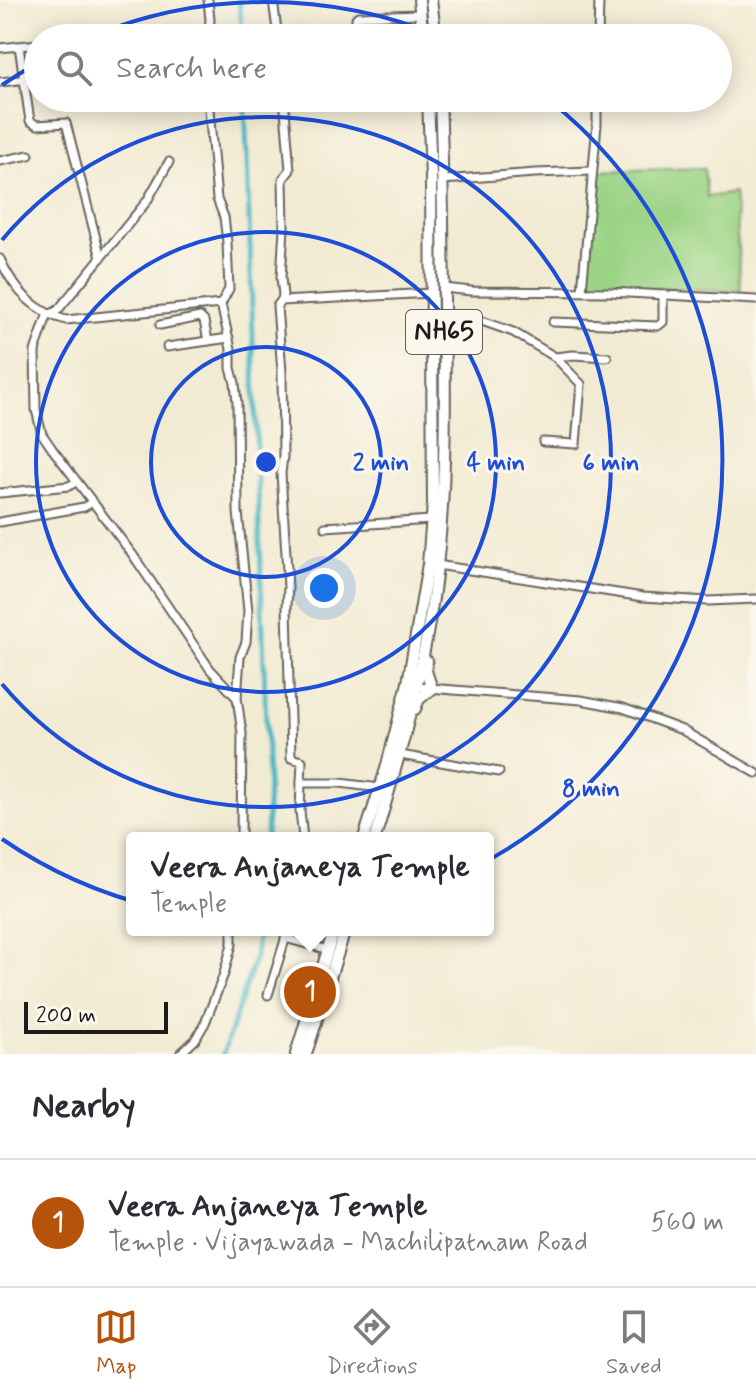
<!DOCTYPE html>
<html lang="en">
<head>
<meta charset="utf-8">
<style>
  body { margin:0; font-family:Mynerve,sans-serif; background:#f2f2f3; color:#2b2b33 }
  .scale { position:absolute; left:24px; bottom:20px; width:144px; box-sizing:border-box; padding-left:8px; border:4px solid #1c1c1c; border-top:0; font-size:22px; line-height:28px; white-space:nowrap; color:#1c1c1c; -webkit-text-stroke:6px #fbf7ec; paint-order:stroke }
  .you { position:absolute; left:324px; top:588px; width:28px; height:28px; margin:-20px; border:6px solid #fff; border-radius:50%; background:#1a73e8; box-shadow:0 0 0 12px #1a73e833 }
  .badge { display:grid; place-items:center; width:52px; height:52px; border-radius:50%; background:#b45309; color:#fff; font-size:26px; font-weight:700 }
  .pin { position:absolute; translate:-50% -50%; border:4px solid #fff; box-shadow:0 2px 8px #0006 }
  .popup { position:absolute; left:126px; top:832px; width:368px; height:104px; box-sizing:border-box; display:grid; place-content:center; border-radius:8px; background:#fff; filter:drop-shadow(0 2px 6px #0005); font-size:26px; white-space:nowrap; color:#7c7c81 }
  .popup b { font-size:30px; color:#2b2b33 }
  .popup::after { content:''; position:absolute; left:50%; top:100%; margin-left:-16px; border:16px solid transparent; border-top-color:#fff }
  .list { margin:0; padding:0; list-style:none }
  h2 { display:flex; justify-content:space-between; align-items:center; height:104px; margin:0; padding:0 32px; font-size:34px }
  h2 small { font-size:26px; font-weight:400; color:#7c7c81 }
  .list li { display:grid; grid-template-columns:52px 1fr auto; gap:24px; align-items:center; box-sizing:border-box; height:128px; padding:0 32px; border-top:2px solid #e1e1e2 }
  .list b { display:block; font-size:30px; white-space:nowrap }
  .list p { margin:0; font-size:26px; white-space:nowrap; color:#7c7c81 }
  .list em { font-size:26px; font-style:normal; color:#7c7c81 }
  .icon { flex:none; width:44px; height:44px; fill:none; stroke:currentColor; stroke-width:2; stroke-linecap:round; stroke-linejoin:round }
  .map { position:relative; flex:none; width:756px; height:1054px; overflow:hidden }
  .search { position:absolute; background:#fff; box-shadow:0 4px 20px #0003; left:24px; right:24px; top:24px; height:88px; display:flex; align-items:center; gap:20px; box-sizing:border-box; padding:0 28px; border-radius:44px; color:#7c7c81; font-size:30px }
  .sheet { height:232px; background:#fff }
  nav { display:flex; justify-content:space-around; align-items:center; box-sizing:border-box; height:112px; border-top:2px solid #e1e1e2; background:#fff; font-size:22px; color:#7c7c81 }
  nav a { display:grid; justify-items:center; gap:4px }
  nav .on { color:#b45309 }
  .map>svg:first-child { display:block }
  .green { fill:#9cd486; stroke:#5c7851; stroke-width:2 }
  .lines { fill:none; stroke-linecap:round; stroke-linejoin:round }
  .canal { stroke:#49b7c2; stroke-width:5 }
  .minor-casing { stroke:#67645c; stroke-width:11 }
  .highway-casing { stroke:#67645c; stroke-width:14 }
  .minor { stroke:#fff; stroke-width:7 }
  .highway { stroke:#fff; stroke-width:10 }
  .ring { fill:none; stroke:#1d4ed8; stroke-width:4 }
  .labels { text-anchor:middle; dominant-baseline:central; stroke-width:6; stroke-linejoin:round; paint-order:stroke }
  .shield { fill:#fbf7ec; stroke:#5f5e5a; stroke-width:2 }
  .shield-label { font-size:26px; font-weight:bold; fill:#1c1c1c }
  .centre { fill:#1d4ed8; stroke:#fbf7ec; stroke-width:4 }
  .ring-label { font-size:24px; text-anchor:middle; font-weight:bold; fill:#1d4ed8; stroke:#fbf7ec; stroke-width:6; stroke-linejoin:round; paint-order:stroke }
</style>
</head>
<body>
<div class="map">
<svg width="756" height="1054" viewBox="0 0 756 1054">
  <rect width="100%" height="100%" fill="#fbf7ec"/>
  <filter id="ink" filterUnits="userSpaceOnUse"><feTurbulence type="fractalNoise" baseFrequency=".0125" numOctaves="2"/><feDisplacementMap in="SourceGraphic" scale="16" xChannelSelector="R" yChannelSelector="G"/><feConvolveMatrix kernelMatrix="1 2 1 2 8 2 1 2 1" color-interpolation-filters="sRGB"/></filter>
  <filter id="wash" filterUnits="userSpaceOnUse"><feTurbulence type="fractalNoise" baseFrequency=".006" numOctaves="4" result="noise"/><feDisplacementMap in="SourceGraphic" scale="32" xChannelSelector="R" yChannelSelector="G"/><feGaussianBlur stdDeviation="1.8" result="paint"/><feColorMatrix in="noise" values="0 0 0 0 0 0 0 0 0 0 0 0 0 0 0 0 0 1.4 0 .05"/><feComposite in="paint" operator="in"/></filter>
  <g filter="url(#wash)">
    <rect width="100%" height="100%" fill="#f2ebd3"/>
    <path class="green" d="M704,168L707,197L734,193L741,291L588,285L597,171Z"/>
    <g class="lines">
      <g class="canal">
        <path d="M239,0L243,38"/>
        <path d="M245,98L268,783L266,838"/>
        <path d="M223,1054L255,957L258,930"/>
      </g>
    </g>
  </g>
  <g filter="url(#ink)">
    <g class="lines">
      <defs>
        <g id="minor">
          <path d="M273,0L278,38"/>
          <path d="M208,38L210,20L208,0"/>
          <path d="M357,38L356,18L358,16L421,14"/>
          <path d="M373,38L423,36"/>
          <path d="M598,38L599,0"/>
          <path d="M19,46L30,121L37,125L66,123L101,258"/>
          <path d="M0,48L38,44"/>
          <path d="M0,82L38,78"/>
          <path d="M208,98L217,199L224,217L227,242L229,289L221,304L231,349V368L235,383L237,403L238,512L248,611L246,642L240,657L237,698L242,733L241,838"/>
          <path d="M284,98L290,170L283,179L284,228L281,278L283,295L282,300L277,306L282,372L283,457L281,473L288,587L287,607L291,758L302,761L301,783H340L380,788"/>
          <path d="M0,161L29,155"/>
          <path d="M169,162L147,201L58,310L47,316L35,351L36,410L42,434L53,450L133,555L210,669L237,698"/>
          <path d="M443,180L535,173L592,171"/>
          <path d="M0,259C13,288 34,312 66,320L221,304"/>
          <path d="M444,288L471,291L610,292L756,300"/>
          <path d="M582,291L597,124V98"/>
          <path d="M281,301L432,293"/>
          <path d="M444,320H479L513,332L555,357L581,384L576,444L543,442"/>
          <path d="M553,322L658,326L663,322V295"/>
          <path d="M160,325L200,317L204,321L208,341"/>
          <path d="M167,347L229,338"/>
          <path d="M555,357L573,355L607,357"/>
          <path d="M0,493L69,486L76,482"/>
          <path d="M0,522L84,507L91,503"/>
          <path d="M325,527L431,520"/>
          <path d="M437,565L643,597L708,601L756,599"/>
          <path d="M416,687L581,700L623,708L682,730L756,773"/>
          <path d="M400,755L499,772"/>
          <path d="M301,783L300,811L303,838"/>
          <path d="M285,938L328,950"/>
          <path d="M268,995L288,930"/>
          <path d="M180,1054L195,1040L205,1023L224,974L232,944V930"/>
        </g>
        <g id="highway">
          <path d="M419,0L423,38"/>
          <path d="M431,0L436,38"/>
          <path d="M415,709L419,699L432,689L426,671L427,661"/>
          <path d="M364,838L386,769L408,683L428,564L433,504L431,177L428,98"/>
          <path d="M375,838C402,749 427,659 437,566C447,477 445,387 444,299C443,232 443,165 440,98"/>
          <path d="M296,1054L334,930"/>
          <path d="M306,1054L345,930"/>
        </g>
      </defs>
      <use href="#minor" class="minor-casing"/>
      <use href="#highway" class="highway-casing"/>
      <use href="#minor" class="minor"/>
      <use href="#highway" class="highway"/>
    </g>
  </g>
  <g class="ring">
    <circle cx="266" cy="462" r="115"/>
    <circle cx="266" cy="462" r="230"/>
    <path d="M2 240A345 345 0 1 1 2 684"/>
    <path d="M2 85A460 460 0 0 1 36 64M90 37A460 460 0 0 1 442 37M549 100A460 460 0 0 1 2 839"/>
  </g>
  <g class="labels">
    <rect class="shield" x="406" y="310" width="76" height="44" rx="6"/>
    <g class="shield-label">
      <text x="444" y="332">NH65</text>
    </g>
  </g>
  <circle cx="266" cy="462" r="12" class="centre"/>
  <g class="ring-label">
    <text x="381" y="470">2 min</text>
    <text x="496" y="470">4 min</text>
    <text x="611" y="470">6 min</text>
    <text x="591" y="796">8 min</text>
  </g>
</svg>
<div class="scale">200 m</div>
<div class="you"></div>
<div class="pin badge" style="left:310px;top:992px">1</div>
<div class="popup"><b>Veera Anjaneya Temple</b>Temple</div>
<div class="search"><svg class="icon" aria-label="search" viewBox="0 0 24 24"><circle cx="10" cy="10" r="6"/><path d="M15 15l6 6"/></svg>Search here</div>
</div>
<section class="sheet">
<h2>Nearby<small></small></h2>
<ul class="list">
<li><span class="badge">1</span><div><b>Veera Anjaneya Temple</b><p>Temple · Vijayawada - Machilipatnam Road</p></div><em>560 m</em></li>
</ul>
</section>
<nav>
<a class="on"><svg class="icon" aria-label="map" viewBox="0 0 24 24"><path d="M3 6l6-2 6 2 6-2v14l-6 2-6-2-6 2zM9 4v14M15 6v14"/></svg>Map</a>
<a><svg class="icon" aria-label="directions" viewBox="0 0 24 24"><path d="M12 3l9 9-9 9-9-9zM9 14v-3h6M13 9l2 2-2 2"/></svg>Directions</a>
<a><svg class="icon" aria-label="saved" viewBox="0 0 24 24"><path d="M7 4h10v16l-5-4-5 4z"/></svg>Saved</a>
</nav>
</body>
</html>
